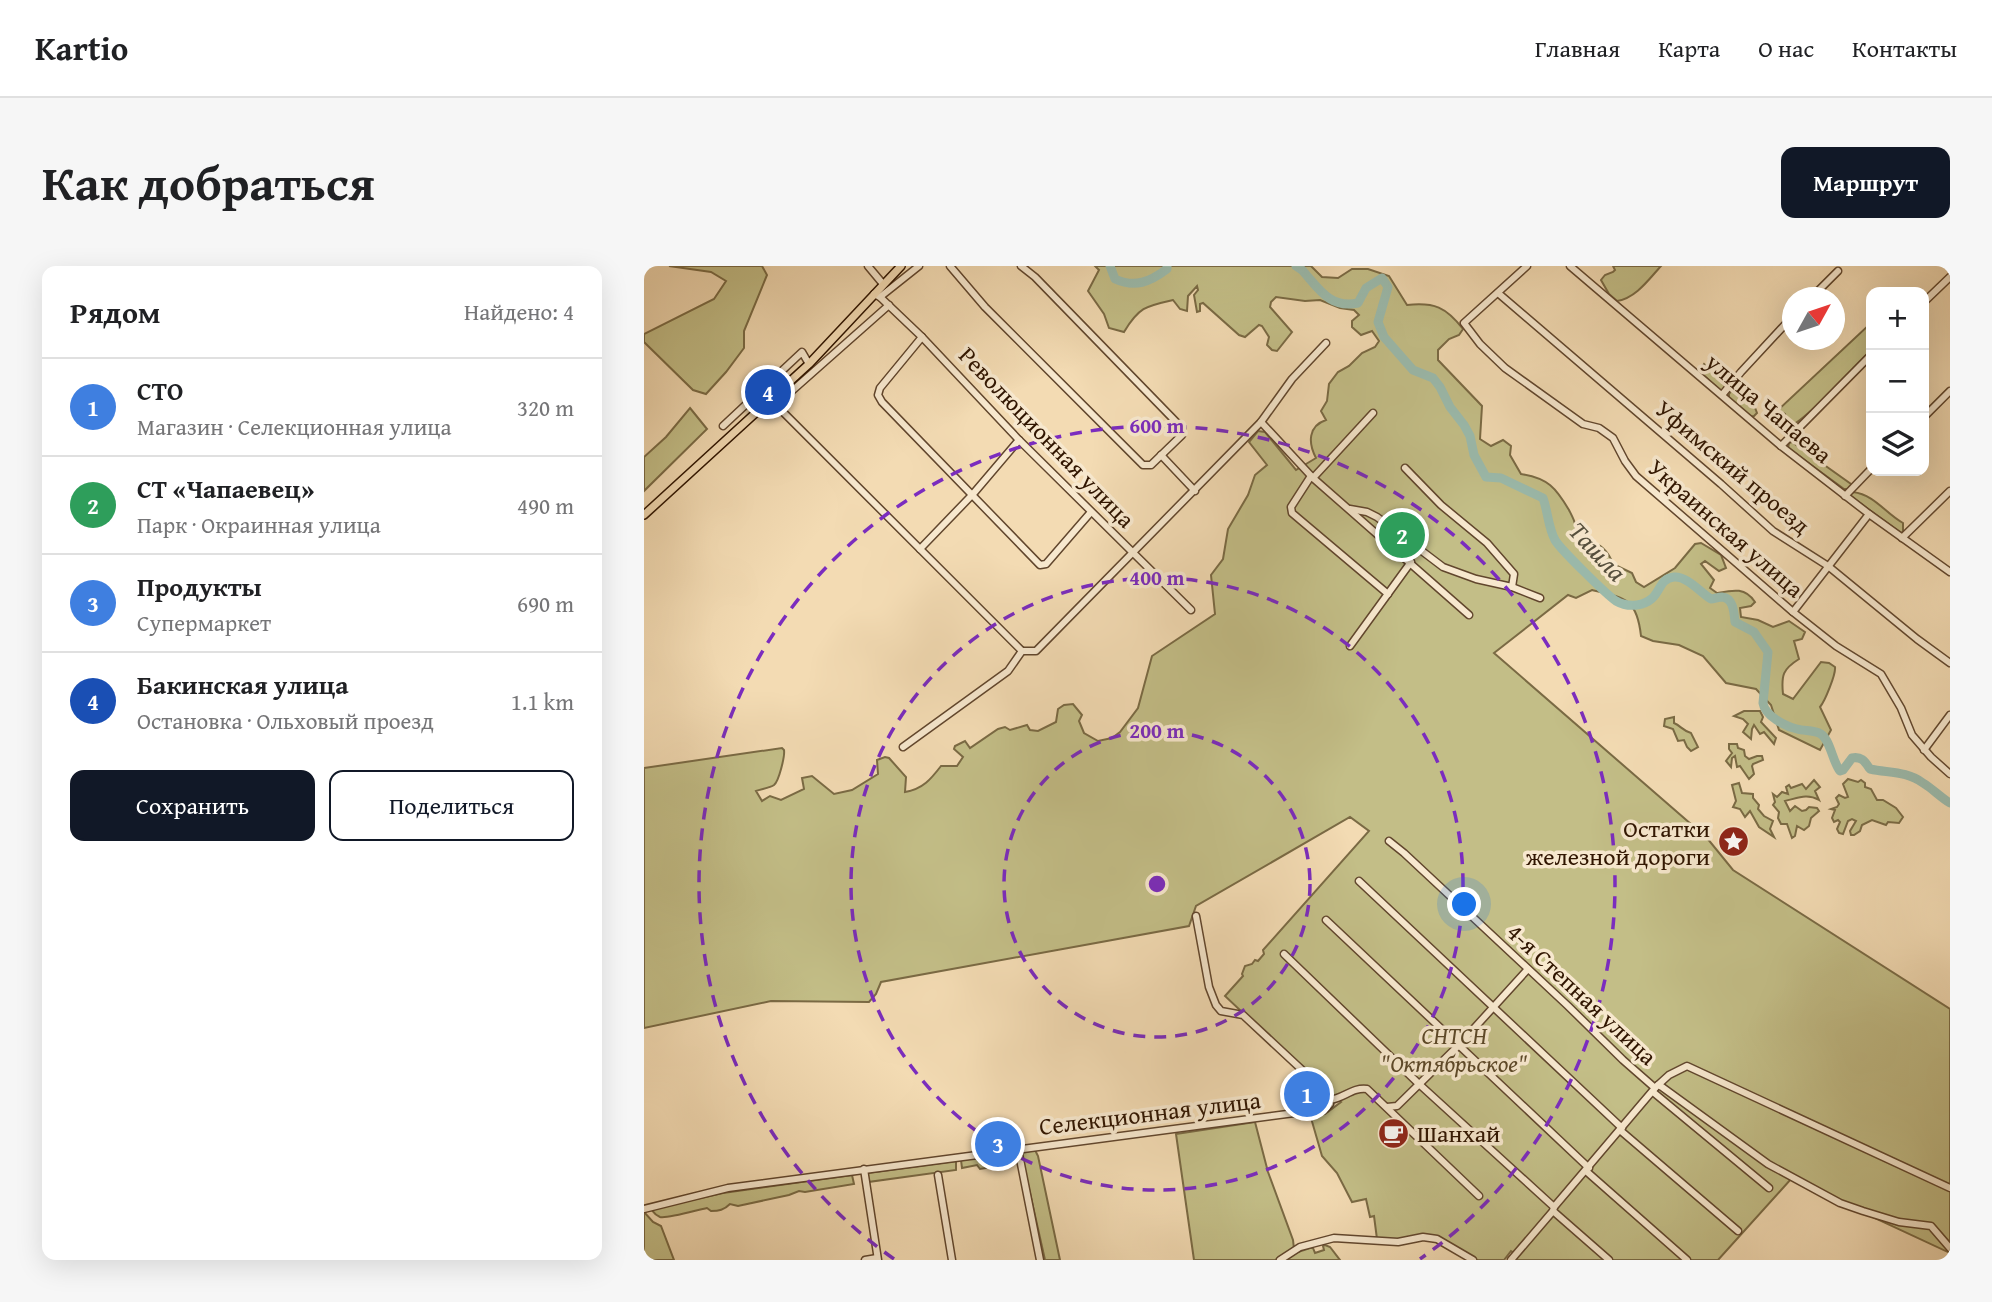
<!DOCTYPE html>
<html lang="ru">
<head>
<meta charset="utf-8">
<style>
  body { margin:0; font-family:"Gentium Book Plus",serif; background:#f6f6f6; color:#202124 }
  .controls { position:absolute; right:21px; top:21px; display:grid; overflow:hidden; border-radius:14px; box-shadow:0 7px 28px #0002 }
  .controls button { width:63px; height:63px; display:grid; place-items:center; padding:0; border:0; border-bottom:2px solid #e0e0e0; background:#fff; color:#202124; font:35px sans-serif }
  .compass { position:absolute; left:1138px; top:21px; width:63px; height:63px; border-radius:50%; background:#fff; box-shadow:0 7px 28px #0002; rotate:50deg }
  .you { position:absolute; left:821px; top:639px; width:24px; height:24px; margin:-18px; border:5px solid #fff; border-radius:50%; background:#1a73e8; box-shadow:0 0 0 10px #1a73e833 }
  .badge { display:grid; place-items:center; width:46px; height:46px; border-radius:50%; background:#111827; color:#fff; font-size:23px; font-weight:700 }
  .pin { position:absolute; translate:-50% -50%; border:4px solid #fff; box-shadow:0 2px 7px #0006 }
  .list { margin:0; padding:0; list-style:none }
  h2 { display:flex; justify-content:space-between; align-items:center; height:91px; margin:0; padding:0 28px; font-size:30px }
  h2 small { font-size:23px; font-weight:400; color:#757577 }
  .list li { display:grid; grid-template-columns:46px 1fr auto; gap:21px; align-items:center; box-sizing:border-box; height:98px; padding:0 28px; border-top:2px solid #e0e0e0 }
  .list b { display:block; font-size:26px; white-space:nowrap }
  .list p { margin:0; font-size:23px; white-space:nowrap; color:#757577 }
  .list em { font-size:23px; font-style:normal; color:#757577 }
  .actions { display:flex; gap:14px; padding:21px 28px }
  .actions a { flex:1; padding:16px 0; border:2px solid #111827; border-radius:14px; text-align:center; font-size:24px; color:#111827 }
  .actions .main { background:#111827; color:#fff }
  .icon { flex:none; width:38px; height:38px; fill:none; stroke:currentColor; stroke-width:2; stroke-linecap:round; stroke-linejoin:round }
  .map { position:relative; flex:none; width:1306px; height:994px; overflow:hidden; border-radius:14px }
  header { display:flex; align-items:center; gap:42px; box-sizing:border-box; height:98px; padding:0 35px; background:#fff; border-bottom:2px solid #e0e0e0 }
  header strong { font-size:33px }
  nav { display:flex; gap:38px; margin-inline-start:auto; font-size:24px }
  .intro { display:flex; align-items:center; justify-content:space-between; box-sizing:border-box; height:168px; padding:0 42px }
  h1 { margin:0; font-size:49px }
  .button { padding:18px 32px; border-radius:14px; background:#111827; color:#fff; font-size:24px; font-weight:700 }
  main { display:flex; gap:42px; padding:0 42px }
  aside { flex:1; background:#fff; border-radius:14px; box-shadow:0 7px 28px #0002 }
  .map>svg:first-child { display:block }
  .green { fill:#c3be87; stroke:#7a6a44; stroke-width:2 }
  .lines { fill:none; stroke-linecap:round; stroke-linejoin:round }
  .river { stroke:#9bbbad; stroke-width:9 }
  .minor-casing { stroke:#61462d; stroke-width:9 }
  .major-casing { stroke:#301500; stroke-width:10 }
  .minor { stroke:#f7e8ce; stroke-width:6 }
  .major { stroke:#f3dbb3; stroke-width:7 }
  .ring { fill:none; stroke:#7b2cbf; stroke-width:3.5; stroke-dasharray:12 9 }
  .labels { text-anchor:middle; dominant-baseline:central; stroke-width:7; stroke-linejoin:round; paint-order:stroke }
  .street-label { font-size:24px; fill:#301500; stroke:#f7e8ce }
  .poi-label { font-size:24px; fill:#301500; stroke:#f7e8ce; text-anchor:end }
  .park-label { font-size:24px; font-style:italic; fill:#5c4828; stroke:#f7e8ce }
  .water-label { font-size:26px; font-style:italic; fill:#554f3d; stroke:#f7e8ce }
  .centre { fill:#7b2cbf; stroke:#f7e8ce; stroke-width:3.5 }
  .ring-label { font-size:21px; text-anchor:middle; font-weight:bold; fill:#7b2cbf; stroke:#f7e8ce; stroke-width:7; stroke-linejoin:round; paint-order:stroke }
</style>
</head>
<body>
<header>
<strong>Kartio</strong>
<nav><a>Главная</a><a>Карта</a><a>О нас</a><a>Контакты</a></nav>
</header>
<div class="intro"><h1>Как добраться</h1><a class="button">Маршрут</a></div>
<main>
<aside>
<h2>Рядом<small>Найдено: 4</small></h2>
<ul class="list">
<li><span class="badge" style="background:#3f7fe0">1</span><div><b>СТО</b><p>Магазин · Селекционная улица</p></div><em>320 m</em></li>
<li><span class="badge" style="background:#2e9e5b">2</span><div><b>СТ «Чапаевец»</b><p>Парк · Окраинная улица</p></div><em>490 m</em></li>
<li><span class="badge" style="background:#3f7fe0">3</span><div><b>Продукты</b><p>Супермаркет</p></div><em>690 m</em></li>
<li><span class="badge" style="background:#1a4fb4">4</span><div><b>Бакинская улица</b><p>Остановка · Ольховый проезд</p></div><em>1.1 km</em></li>
</ul>
<div class="actions"><a class="main">Сохранить</a><a>Поделиться</a></div>
</aside>
<div class="map">
<svg width="1306" height="994" viewBox="0 0 1306 994">
  <rect width="100%" height="100%" fill="#f3dbb3"/>
  <filter id="stains"><feTurbulence type="fractalNoise" baseFrequency=".00286" numOctaves="4"/><feColorMatrix values="0 0 0 0 .2 0 0 0 0 .09 0 0 0 0 .02 0 0 0 .5 -.17"/></filter>
  <radialGradient id="worn" r=".72"><stop offset=".6" stop-color="#630" stop-opacity="0"/><stop offset="1" stop-color="#630" stop-opacity=".3"/></radialGradient>
  <g class="green">
    <path d="M25,0H118L123,9L100,65V82L82,106L62,128L49,124L0,76V68L70,33L82,15L67,6Z"/>
    <path d="M451,0H667L678,11L694,12L708,3H724L745,10L763,39C790,36 802,41 819,63L815,69L805,73L794,84V94L838,140L836,173L847,180L859,174L867,180L866,189L877,208C904,212 912,222 925,244C929,252 932,257 932,266C948,278 961,276 969,298L988,307L992,316L1000,321L1031,302L1051,278L1057,277L1077,289L1082,302L1075,305L1061,295L1057,298L1070,314L1066,322L1073,327C1089,324 1101,321 1111,336L1107,340L1096,342L1097,351L1114,354L1129,361L1145,355L1161,366L1158,373L1150,375L1155,393C1139,403 1137,409 1139,428L1149,433L1177,396L1185,397L1191,401C1192,408 1181,435 1176,441L1187,464L1176,484L1135,464L1127,439L1112,423L1082,417L1059,390L1035,379L1009,375L997,370C993,333 982,332 948,324L932,332L924,329L850,387L1063,572L1089,604L1306,743V987L1147,913L1074,994H864L870,987L867,985L860,994H832L793,972L754,975L733,973L730,950L726,951L722,933L708,936L693,907L678,890L667,852L671,849L681,848L697,836L684,827L581,730L599,710L598,708L601,700L608,698L611,694L614,695L620,688L619,684L725,565L706,551L552,640L545,660L237,716L232,728L225,736L127,735L0,762V502L138,482L140,484C141,490 135,515 130,519C126,522 117,523 112,525L118,535L126,530L137,534L160,523L158,512L168,510L190,528L208,524L234,508L233,494L241,491L245,492L262,511L261,526C279,523 287,513 297,500H313L319,491L310,483L311,480L321,475L326,482L354,463L361,461L366,464L383,459L386,464L394,465L412,456L414,443L420,439L429,438L438,449L435,455L440,467L454,475L468,472L476,466L494,442L508,390L571,348L567,309L579,293L584,263L604,229L611,209L623,199L605,176L614,165L621,166L652,204L672,192C664,177 664,160 682,154L677,145L683,135L685,118L694,106L705,100L718,87L731,81L735,75L728,65L717,69L708,61V55L715,49L710,44L696,42L676,34L661,35L632,31L627,36L626,41L648,66L633,85L628,84L623,79L625,71L618,60L615,59L601,71L595,69L559,37L556,38V45L553,46L550,29L554,24L553,20L544,30L543,45L536,43L529,34C502,40 495,41 480,66L465,62L460,48L444,25L455,4Z"/>
    <path d="M969,0H1017C1005,13 992,32 973,35L965,28L957,14L961,9L969,6L971,4Z"/>
    <path d="M1227,57V84C1211,101 1158,160 1140,163L1136,159L1142,153L1141,148L1134,144Z"/>
    <path d="M1060,98L1066,104H1069L1087,118L1080,128L1055,105Z"/>
    <path d="M1092,122L1110,139L1113,147L1110,150L1105,151L1085,132V128L1089,123Z"/>
    <path d="M46,142L63,163L0,225V191L22,171Z"/>
    <path d="M1148,176L1207,218V220L1204,223H1200L1144,182L1145,177Z"/>
    <path d="M1209,226C1231,229 1241,247 1259,257V266L1257,267L1205,229Z"/>
    <path d="M1100,445H1116L1119,451L1117,456L1132,472L1130,478L1120,466L1116,468L1110,459L1108,463L1107,473L1099,466L1104,458L1099,453L1090,450Z"/>
    <path d="M1030,451V457C1037,460 1039,465 1047,467L1054,481L1047,485L1043,481L1040,474L1034,475L1029,463L1020,460L1021,453Z"/>
    <path d="M1085,478H1093L1094,482L1100,484L1101,490L1105,493L1113,490H1118L1119,494L1109,498L1108,500L1110,508L1105,513L1096,500L1093,501L1091,490L1088,492L1087,501L1082,495L1088,487L1085,483Z"/>
    <path d="M1204,513L1214,516L1217,514L1221,517V521L1227,523L1233,534H1239L1252,542L1259,551L1255,557L1244,556L1242,559L1228,554L1218,559L1216,565L1210,569H1207L1206,565L1212,555L1208,553L1204,555L1199,568L1195,567L1193,563L1196,556L1194,554L1190,556L1188,552L1191,544L1187,543L1193,541L1195,538L1192,532L1195,529L1201,532L1204,531L1199,518Z"/>
    <path d="M1170,514L1176,521L1171,525L1175,534C1163,527 1154,532 1141,535L1146,545L1151,540L1158,545L1162,544L1165,541L1173,542L1175,545L1167,552L1165,560L1160,564L1153,560L1151,570L1148,572L1143,558H1137L1134,552L1135,546L1129,539L1131,536L1129,528L1133,531L1138,526L1144,528L1142,521L1145,519L1147,522L1158,518L1162,523Z"/>
    <path d="M1095,517L1098,527L1109,528V532L1115,539L1114,543L1120,550L1129,555L1126,563L1130,571L1115,561L1106,545L1101,551L1096,543L1089,541L1092,535L1088,519Z"/>
    <path d="M611,856L624,906L649,974L650,983L631,994H550L532,868Z"/>
    <path d="M391,884L394,890L416,994H401L377,887Z"/>
    <path d="M351,890L353,898L348,901L336,903L333,899L318,902L317,894Z"/>
    <path d="M312,895V904L224,916L223,907Z"/>
    <path d="M208,909L210,918L161,926L155,925L145,929L94,940L86,938C80,944 75,945 67,945L63,942C53,944 23,953 16,951C11,949 10,947 7,943L79,927Z"/>
    <path d="M0,946L9,956L17,960L30,994H0Z"/>
    <path d="M681,979L686,981L696,994H642L651,987L666,982H669L671,987L680,984L679,980Z"/>
  </g>
  <g class="lines">
    <g class="river">
      <path d="M466,0L471,13C491,22 506,16 523,3V0"/>
      <path d="M652,0L658,4C675,23 686,43 714,37L722,22L738,12L744,21L734,56L740,71L769,104L789,112L796,121L806,141L820,159L826,170L830,189L842,211L857,212L899,232C904,246 904,261 911,274C916,283 963,329 972,335C979,339 986,340 993,339C1019,335 1011,313 1030,311C1043,310 1056,326 1067,333C1070,333 1074,331 1078,331C1090,332 1090,348 1091,356L1110,366L1124,386L1119,437C1121,450 1141,460 1153,463C1160,465 1169,464 1175,467C1186,471 1188,495 1196,505L1199,504L1208,492C1218,490 1221,496 1226,503C1244,507 1263,505 1279,517C1289,523 1296,531 1306,537"/>
    </g>
    <defs>
      <g id="minor">
        <path d="M224,0L239,18"/>
        <path d="M306,0L341,41L499,199H507L538,169V162L391,11L377,0"/>
        <path d="M883,0L820,57L836,78L861,102L939,158L955,162L969,172L981,195L992,210L1149,346L1192,380L1237,408L1257,442L1268,469L1287,491L1306,508"/>
        <path d="M926,0L1137,180L1225,248L1306,306"/>
        <path d="M854,27L1077,218L1129,265L1184,300L1273,373L1306,397"/>
        <path d="M230,28L236,31L278,71L375,174L547,344"/>
        <path d="M236,31L275,0"/>
        <path d="M1167,32L1194,5"/>
        <path d="M1280,36L1306,11"/>
        <path d="M278,71L236,122L234,129L238,136L396,299L402,298L447,246"/>
        <path d="M1078,129L1097,106L1148,51"/>
        <path d="M126,133L378,385"/>
        <path d="M132,139L245,39"/>
        <path d="M1280,151L1306,125"/>
        <path d="M617,156L669,212L825,349"/>
        <path d="M79,160L158,86L165,98"/>
        <path d="M1137,180L1227,89"/>
        <path d="M517,189L551,225"/>
        <path d="M761,202L797,239L843,277L870,308L868,321"/>
        <path d="M667,210L647,241L648,247L744,328"/>
        <path d="M669,212L729,147"/>
        <path d="M1201,230L1227,203"/>
        <path d="M706,243L723,246L733,251L799,301L832,313L868,321L896,332"/>
        <path d="M1258,272L1306,225"/>
        <path d="M276,283L329,228L375,174"/>
        <path d="M1149,346L1225,248"/>
        <path d="M706,380L767,296"/>
        <path d="M378,385H392L617,156L648,113L682,77"/>
        <path d="M259,481L364,405L378,385"/>
        <path d="M1280,484L1306,449"/>
        <path d="M745,575L760,587L924,740L979,794L1011,822L910,941L909,945L867,994"/>
        <path d="M715,615L978,862"/>
        <path d="M682,654L945,902"/>
        <path d="M640,688L775,818L910,941"/>
        <path d="M1014,819L1025,809L1043,800L1306,922"/>
        <path d="M1011,822L1014,819L1018,821L1124,898L1196,937L1219,945L1255,956L1287,960L1306,982"/>
        <path d="M1009,826L1125,922"/>
        <path d="M686,834C700,832 709,821 723,823L835,930"/>
        <path d="M743,841L753,840L814,780L884,703"/>
        <path d="M977,865L1094,965"/>
        <path d="M374,883L396,994"/>
        <path d="M220,903L234,994"/>
        <path d="M942,905L1043,994"/>
        <path d="M294,909L308,994"/>
        <path d="M0,943L84,922L681,843L686,838L683,828L671,816L599,749L577,745L572,739L565,721L552,650"/>
        <path d="M909,945L965,994"/>
        <path d="M221,994L233,992"/>
        <path d="M636,994L656,981L690,972L754,976L779,971L793,973L829,994"/>
      </g>
      <path id="major" d="M0,249L165,98L257,0"/>
    </defs>
    <use href="#minor" class="minor-casing"/>
    <use href="#major" class="major-casing"/>
    <use href="#minor" class="minor"/>
    <use href="#major" class="major"/>
  </g>
  <g class="ring">
    <circle cx="513" cy="618" r="153"/>
    <circle cx="513" cy="618" r="306"/>
    <path d="M250 993A458 458 0 1 1 776 993"/>
  </g>
  <defs>
    <symbol id="sight-disc" viewBox="-11 -11 22 22"><circle r="9.5" fill="#8f2418" stroke="#f7e8ce"/><path d="M0-6L1.8-2.2L6-1.7L2.9 1.2L3.7 5.4L0 3.3L-3.7 5.4L-2.9 1.2L-6-1.7L-1.8-2.2Z" fill="#fff"/></symbol>
    <symbol id="cafe-disc" viewBox="-11 -11 22 22"><circle r="9.5" fill="#8f2418" stroke="#f7e8ce"/><path d="M-5.5-4.5H6V0H3Q3 3.5 0 3.5H-2.5Q-5.5 3.5-5.5 0ZM3-3.2v2h1.7v-2ZM-6 4.5H4V6H-6Z" fill="#fff"/></symbol>
  </defs>
  <g fill-rule="evenodd">
    <use href="#sight-disc" x="1072" y="558" width="35" height="35"/>
    <use href="#cafe-disc" x="732" y="850" width="35" height="35"/>
  </g>
  <g class="labels">
    <g class="street-label">
      <text transform="translate(1125 142) rotate(40)">улица Чапаева</text>
      <text transform="translate(403 171) rotate(46)">Революционная улица</text>
      <text transform="translate(1089 201) rotate(40)">Уфимский проезд</text>
      <text transform="translate(1082 262) rotate(41)">Украинская улица</text>
      <text transform="translate(938 728) rotate(43)">4-я Степная улица</text>
      <text transform="translate(506 847) rotate(-7)">Селекционная улица</text>
    </g>
    <g class="poi-label">
      <text x="1066" y="562">Остатки<tspan x="1066" dy="28">железной дороги</tspan></text>
      <text x="773" y="867" text-anchor="start">Шанхай</text>
    </g>
    <g class="park-label">
      <text x="810" y="769">СНТСН<tspan x="810" dy="28">"Октябрьское"</tspan></text>
    </g>
    <g class="water-label">
      <text transform="translate(954 285) rotate(47)">Ташла</text>
    </g>
  </g>
  <circle cx="513" cy="618" r="10" class="centre"/>
  <g class="ring-label">
    <text x="513" y="167">600 m</text>
    <text x="513" y="319">400 m</text>
    <text x="513" y="472">200 m</text>
  </g>
  <rect width="100%" height="100%" filter="url(#stains)"/>
  <rect width="100%" height="100%" fill="url(#worn)"/>
</svg>
<div class="controls">
<button>+</button>
<button>−</button>
<button><svg class="icon" aria-label="layers" viewBox="0 0 24 24"><path d="M12 4l9 5-9 5-9-5zM3 14l9 5 9-5"/></svg></button>
</div>
<svg class="compass" viewBox="-18 -18 36 36"><path d="M0-13l5 13h-10z" fill="#e53935"/><path d="M0 13l5-13h-10z" fill="#757577"/></svg>
<div class="you"></div>
<div class="pin badge" style="left:663px;top:828px;background:#3f7fe0">1</div>
<div class="pin badge" style="left:758px;top:269px;background:#2e9e5b">2</div>
<div class="pin badge" style="left:354px;top:878px;background:#3f7fe0">3</div>
<div class="pin badge" style="left:124px;top:126px;background:#1a4fb4">4</div>
</div>
</main>
</body>
</html>
